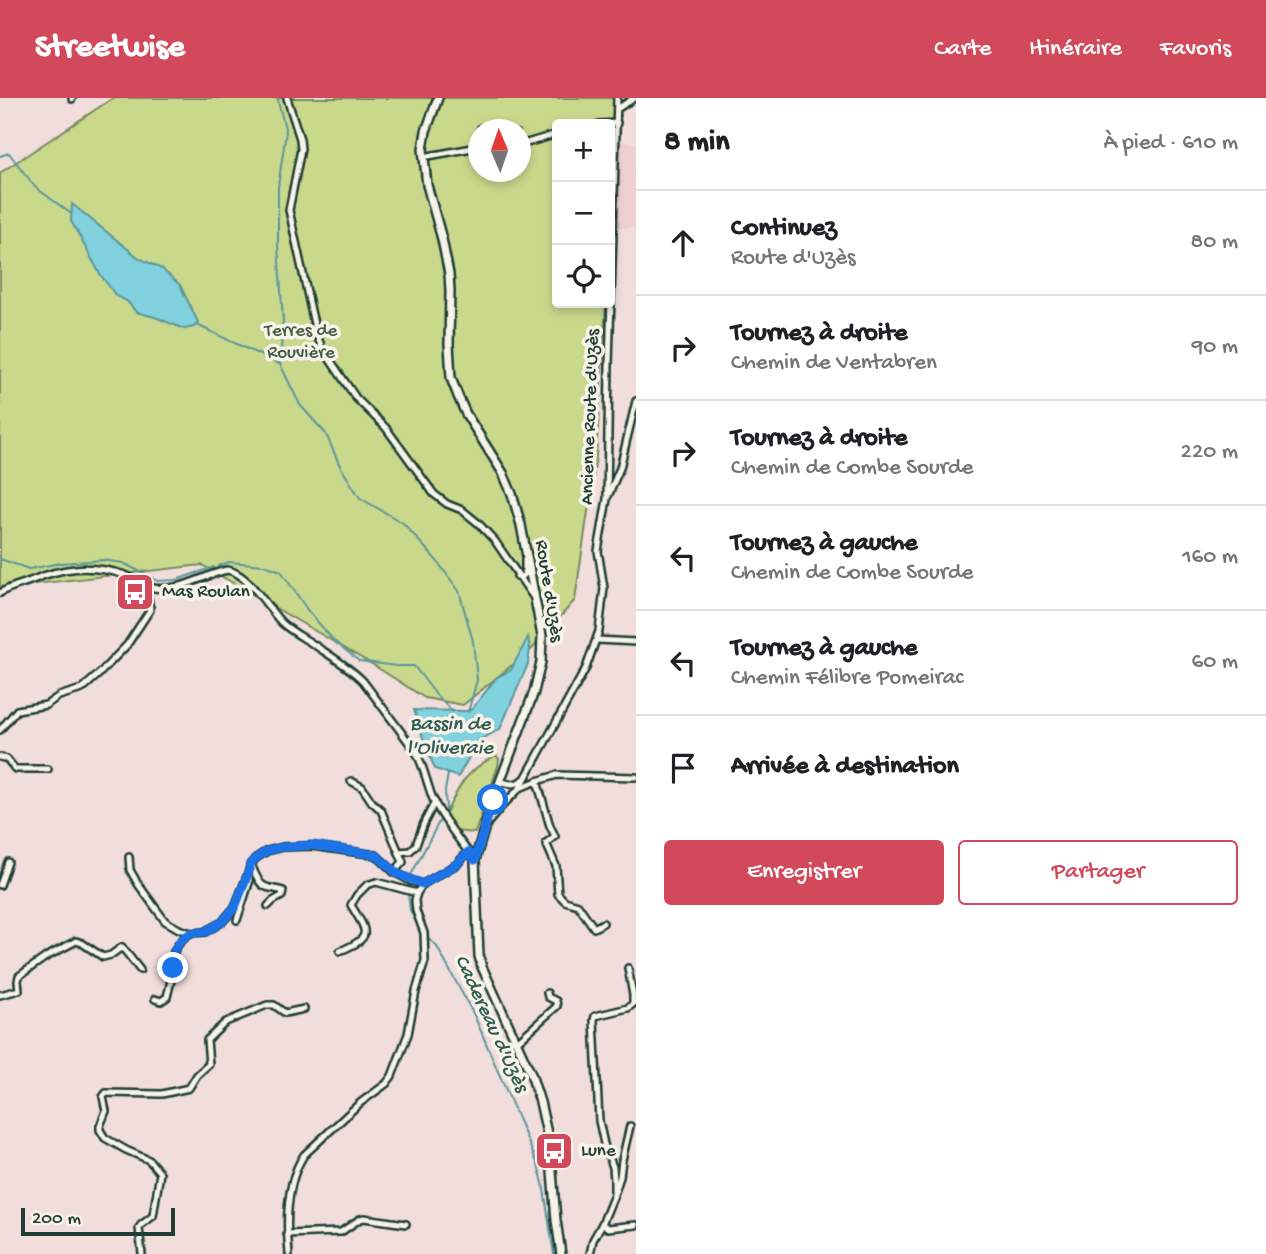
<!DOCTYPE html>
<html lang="fr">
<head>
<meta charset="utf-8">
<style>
  body { margin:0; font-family:"Gochi Hand",sans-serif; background:#f6f6f6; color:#202124 }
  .controls { position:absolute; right:21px; top:21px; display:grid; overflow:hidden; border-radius:7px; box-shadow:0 4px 10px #0003 }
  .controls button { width:63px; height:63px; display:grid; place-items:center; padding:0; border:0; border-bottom:2px solid #e0e0e0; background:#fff; color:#202124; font:35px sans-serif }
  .compass { position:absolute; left:468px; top:21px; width:63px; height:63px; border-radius:50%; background:#fff; box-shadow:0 4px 10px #0003; rotate:358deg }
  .scale { position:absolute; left:21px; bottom:18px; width:154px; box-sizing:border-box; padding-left:7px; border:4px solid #1f3d34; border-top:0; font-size:19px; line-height:24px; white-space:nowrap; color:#1f3d34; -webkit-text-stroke:5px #f7f3e8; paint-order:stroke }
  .stop { position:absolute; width:21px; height:21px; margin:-16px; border:5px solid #1a73e8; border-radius:50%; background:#fff }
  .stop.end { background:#1a73e8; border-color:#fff; box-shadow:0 2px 7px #0008 }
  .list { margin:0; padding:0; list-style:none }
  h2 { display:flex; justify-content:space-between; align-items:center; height:91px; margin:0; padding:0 28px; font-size:30px }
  h2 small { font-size:23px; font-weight:400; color:#757577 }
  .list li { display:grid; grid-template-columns:46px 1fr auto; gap:21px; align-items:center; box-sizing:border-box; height:105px; padding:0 28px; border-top:2px solid #e0e0e0 }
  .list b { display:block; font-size:26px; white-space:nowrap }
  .list p { margin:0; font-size:23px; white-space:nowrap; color:#757577 }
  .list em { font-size:23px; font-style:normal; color:#757577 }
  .actions { display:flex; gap:14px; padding:21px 28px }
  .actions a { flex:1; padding:16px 0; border:2px solid #d1495b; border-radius:7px; text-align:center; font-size:24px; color:#d1495b }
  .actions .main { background:#d1495b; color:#fff }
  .icon { flex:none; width:38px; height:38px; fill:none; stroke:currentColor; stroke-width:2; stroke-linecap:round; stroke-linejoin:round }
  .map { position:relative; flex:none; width:636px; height:1156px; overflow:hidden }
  header { display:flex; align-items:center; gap:42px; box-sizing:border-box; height:98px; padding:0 35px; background:#d1495b; color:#fff }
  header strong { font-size:33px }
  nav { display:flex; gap:38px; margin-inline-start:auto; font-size:24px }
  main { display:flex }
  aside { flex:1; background:#fff }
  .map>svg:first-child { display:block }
  .built { fill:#edcfd4 }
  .green { fill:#cad88c; stroke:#748a60; stroke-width:2; fill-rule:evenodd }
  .water { fill:#82d1df; stroke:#5a969b; stroke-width:2 }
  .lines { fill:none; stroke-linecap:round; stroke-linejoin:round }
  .stream { stroke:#5a969b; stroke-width:2 }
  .minor-casing { stroke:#1f3d34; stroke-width:10 }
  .major-casing { stroke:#1f3d34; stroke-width:12 }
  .minor { stroke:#f7f3e8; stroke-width:5 }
  .major { stroke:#f7f3e8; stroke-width:7 }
  .route { stroke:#1a73e8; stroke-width:9 }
  .labels { text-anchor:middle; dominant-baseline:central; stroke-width:7; stroke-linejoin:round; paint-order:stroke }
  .park-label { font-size:19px; fill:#415c46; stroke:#f7f3e8 }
  .street-label { font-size:19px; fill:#1f3d34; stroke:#f7f3e8 }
  .poi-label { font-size:19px; fill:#1f3d34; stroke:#f7f3e8; text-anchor:start }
  .water-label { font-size:21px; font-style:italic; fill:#335b56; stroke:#f7f3e8 }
</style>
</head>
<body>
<header>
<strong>Streetwise</strong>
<nav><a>Carte</a><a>Itinéraire</a><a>Favoris</a></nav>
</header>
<main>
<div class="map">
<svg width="636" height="1156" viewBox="0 0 636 1156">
  <rect width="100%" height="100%" fill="#f1dedc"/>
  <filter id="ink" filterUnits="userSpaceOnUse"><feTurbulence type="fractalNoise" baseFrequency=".0143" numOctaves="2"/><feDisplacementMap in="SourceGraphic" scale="14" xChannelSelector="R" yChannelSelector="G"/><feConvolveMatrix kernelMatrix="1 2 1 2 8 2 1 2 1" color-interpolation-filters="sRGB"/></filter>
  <g filter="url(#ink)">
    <path class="built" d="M620,44L636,45V130H618Z"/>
    <g class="green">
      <path d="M113,0H616L610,136V26H557V205H606L596,359L575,502L532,551L463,607L425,600L375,568L202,467L0,490V75ZM478,32H520V74H478Z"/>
      <path d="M496,657L499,661L498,668L475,735L455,733L445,717C460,686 465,674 496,657Z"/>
    </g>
    <g class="water">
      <path d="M72,106L139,160L162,171L180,187L198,224L194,229L184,231L155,219L136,214L127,203L116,198L100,176L71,123Z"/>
      <path d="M528,539L530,550L528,566L500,631L478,643L458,679L435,671L427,652L414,612L468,613L472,611L497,579L511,572Z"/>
    </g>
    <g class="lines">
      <g class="stream">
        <path d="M279,0L278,3L286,34L278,89V147L283,223L280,266L300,307L326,336L340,368L360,400L403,425L437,463L459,493L473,543L477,582L468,614"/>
        <path d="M0,58L9,55L35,89L70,115"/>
        <path d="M195,226L279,266"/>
        <path d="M0,461L29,471L61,465L103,462L123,465L158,483L176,482L214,469"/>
        <path d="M219,468L229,464L264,467L281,473L308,513L334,543L359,563L396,568H414L437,598L453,614"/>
        <path d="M444,715L446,712L445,693L448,676"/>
        <path d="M408,791L411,777L441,720"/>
        <path d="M408,796L410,812L422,836"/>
        <path d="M427,840L436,847L474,917L538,1067L543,1085L554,1156"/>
      </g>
      <defs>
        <g id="minor">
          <path d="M287,0L300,41L301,51L289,112L316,235L322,250L356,300L386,330L434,396L447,406L462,412L478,425L495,443L534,500"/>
          <path d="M72,1V0"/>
          <path d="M617,11L634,0"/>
          <path d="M599,26L617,25"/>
          <path d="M480,32L481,30"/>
          <path d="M520,47L557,36"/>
          <path d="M477,49L476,44L478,37"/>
          <path d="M423,59L478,49"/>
          <path d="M608,398L620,370L636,303"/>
          <path d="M517,478L522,479L525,476V461"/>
          <path d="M141,485C140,496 143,501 150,509"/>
          <path d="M0,495C9,489 20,487 30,483C62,469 91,466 125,477C135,481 143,488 154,490C180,494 203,477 227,472C249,475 266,509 282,525C293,535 306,541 319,550C334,560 350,570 363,583L416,654C424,669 427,686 433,701C440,717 463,748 475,762"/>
          <path d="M597,542L636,544"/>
          <path d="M0,632L17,612L46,607L59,598L82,591L98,577L127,547L150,512L146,487"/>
          <path d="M0,659L7,661L15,671H48"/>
          <path d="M351,683L362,689L372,704L381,712L403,764L394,774"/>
          <path d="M500,683C509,686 515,688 523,682"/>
          <path d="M537,683L550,728L555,738L546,745L556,768L558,796L565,803L578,807L594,830L603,825"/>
          <path d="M520,690L537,683L557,677L636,679"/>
          <path d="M487,726L502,708L520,690L586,570L599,533L604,490L598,453L607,401L609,267L617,0"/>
          <path d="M399,754L410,753L416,747L424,725L435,704"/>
          <path d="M129,759L130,772L138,786L165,823L179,831L191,835L205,834L222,824L235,809L248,776L251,766L256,760L267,753L283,749L312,748L376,757L394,774L411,783L423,786"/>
          <path d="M251,766C254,773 258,785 264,788C270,791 278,791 283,793L282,798L273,803L268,808"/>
          <path d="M0,787L8,764"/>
          <path d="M237,822L249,785V779"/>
          <path d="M340,853C373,839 368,835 351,807L357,797L367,787L376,784L417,795"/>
          <path d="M0,897L19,892L18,883L19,878L46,859L76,843L82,845L103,859L111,857L122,849L140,872"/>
          <path d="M155,901L161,903L167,899C169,890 173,879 172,870C172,852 176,846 191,835"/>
          <path d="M517,944L557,908L556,903L548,899L547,895"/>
          <path d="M615,1094L620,1079L622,1062L630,1028"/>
          <path d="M602,1126L608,1130L636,1127"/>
          <path d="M287,1136L341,1134L360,1121L364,1120L406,1126"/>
          <path d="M142,1156L139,1130L141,1127L153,1118L160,1075L149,1062L126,1052L105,1040L100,1032V1028L106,1013L103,999L106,995L162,996L189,990L197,977L209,966L207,942L226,924L267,907H274L285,915L304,911"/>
          <path d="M289,1156C286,1125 286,1084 304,1057L360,1005L386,986L392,978L408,936L416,893L425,863L424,835L416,813L415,802L417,795L423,786L457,766L468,754"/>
          <path d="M590,1156L593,1142L602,1126L614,1097V1082L613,1069L604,1046L599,1023L594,922L595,918L628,910L633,906V897L628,870"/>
        </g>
        <path id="major" d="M438,0L426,33L423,51L427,87L442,141L449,176L450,193L449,246L451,280L458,298L466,316L503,375L512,396L521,427L542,538L541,564L534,594L493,702L475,762L479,858L482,869L531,976L540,1004L550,1049L556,1122L561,1156"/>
      </defs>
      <use href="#minor" class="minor-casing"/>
      <use href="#major" class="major-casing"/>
      <use href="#minor" class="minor"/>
      <use href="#major" class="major"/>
    </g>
  </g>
  <g class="lines" filter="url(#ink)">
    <path class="route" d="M173,870L171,862L175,851L181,842L191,835L205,834L222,824L235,809L248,776L250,766L256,760L267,753L283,749L312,747L364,755L376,757L398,776L423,786L457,766L468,754L475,762L493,702"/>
  </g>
  <defs>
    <symbol id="bus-square" viewBox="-11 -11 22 22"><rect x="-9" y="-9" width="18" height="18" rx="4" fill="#d1495b" stroke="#f7f3e8"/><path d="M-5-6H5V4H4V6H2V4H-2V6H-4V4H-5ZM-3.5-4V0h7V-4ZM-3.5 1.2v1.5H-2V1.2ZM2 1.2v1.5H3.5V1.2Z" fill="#fff"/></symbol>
  </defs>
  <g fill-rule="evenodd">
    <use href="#bus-square" x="113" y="472" width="44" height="44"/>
    <use href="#bus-square" x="532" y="1031" width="44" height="44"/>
  </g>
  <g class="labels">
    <g class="park-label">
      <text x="301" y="233">Terres de<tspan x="301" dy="22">Rouvière</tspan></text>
    </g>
    <g class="street-label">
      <text transform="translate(591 319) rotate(-88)">Ancienne Route d'Uzès</text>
      <text transform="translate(548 493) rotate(81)">Route d'Uzès</text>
    </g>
    <g class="poi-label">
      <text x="162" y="494">Mas Roulan</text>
      <text x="581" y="1053">Lune</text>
    </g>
    <g class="water-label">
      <text x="450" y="627">Bassin de<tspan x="450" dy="24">l'Oliveraie</tspan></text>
      <text transform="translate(490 926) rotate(65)">Cadereau d'Uzès</text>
    </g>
  </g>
</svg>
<div class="controls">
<button>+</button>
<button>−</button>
<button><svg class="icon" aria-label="locate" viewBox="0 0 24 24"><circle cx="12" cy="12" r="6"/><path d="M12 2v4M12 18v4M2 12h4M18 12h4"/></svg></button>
</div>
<svg class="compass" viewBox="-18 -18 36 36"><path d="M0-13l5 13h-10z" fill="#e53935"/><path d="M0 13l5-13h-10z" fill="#757577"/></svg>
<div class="scale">200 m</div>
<div class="stop" style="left:493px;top:702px"></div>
<div class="stop end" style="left:173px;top:870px"></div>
</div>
<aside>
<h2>8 min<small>À pied · 610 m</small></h2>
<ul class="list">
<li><svg class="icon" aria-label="ahead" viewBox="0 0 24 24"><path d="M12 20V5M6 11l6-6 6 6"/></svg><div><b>Continuez</b><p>Route d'Uzès</p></div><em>80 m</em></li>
<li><svg class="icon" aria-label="right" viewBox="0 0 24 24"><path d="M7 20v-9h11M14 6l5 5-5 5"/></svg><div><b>Tournez à droite</b><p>Chemin de Ventabren</p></div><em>90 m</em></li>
<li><svg class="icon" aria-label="right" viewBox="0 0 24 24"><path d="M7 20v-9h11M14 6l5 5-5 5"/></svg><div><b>Tournez à droite</b><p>Chemin de Combe Sourde</p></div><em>220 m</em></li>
<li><svg class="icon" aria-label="left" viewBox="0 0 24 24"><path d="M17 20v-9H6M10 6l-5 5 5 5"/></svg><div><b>Tournez à gauche</b><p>Chemin de Combe Sourde</p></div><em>160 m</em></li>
<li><svg class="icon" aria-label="left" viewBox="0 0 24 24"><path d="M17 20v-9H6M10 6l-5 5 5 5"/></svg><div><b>Tournez à gauche</b><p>Chemin Félibre Pomeirac</p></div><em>60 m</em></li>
<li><svg class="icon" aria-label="arrive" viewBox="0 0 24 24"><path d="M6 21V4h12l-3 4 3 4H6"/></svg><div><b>Arrivée à destination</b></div></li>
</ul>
<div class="actions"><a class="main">Enregistrer</a><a>Partager</a></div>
</aside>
</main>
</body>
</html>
